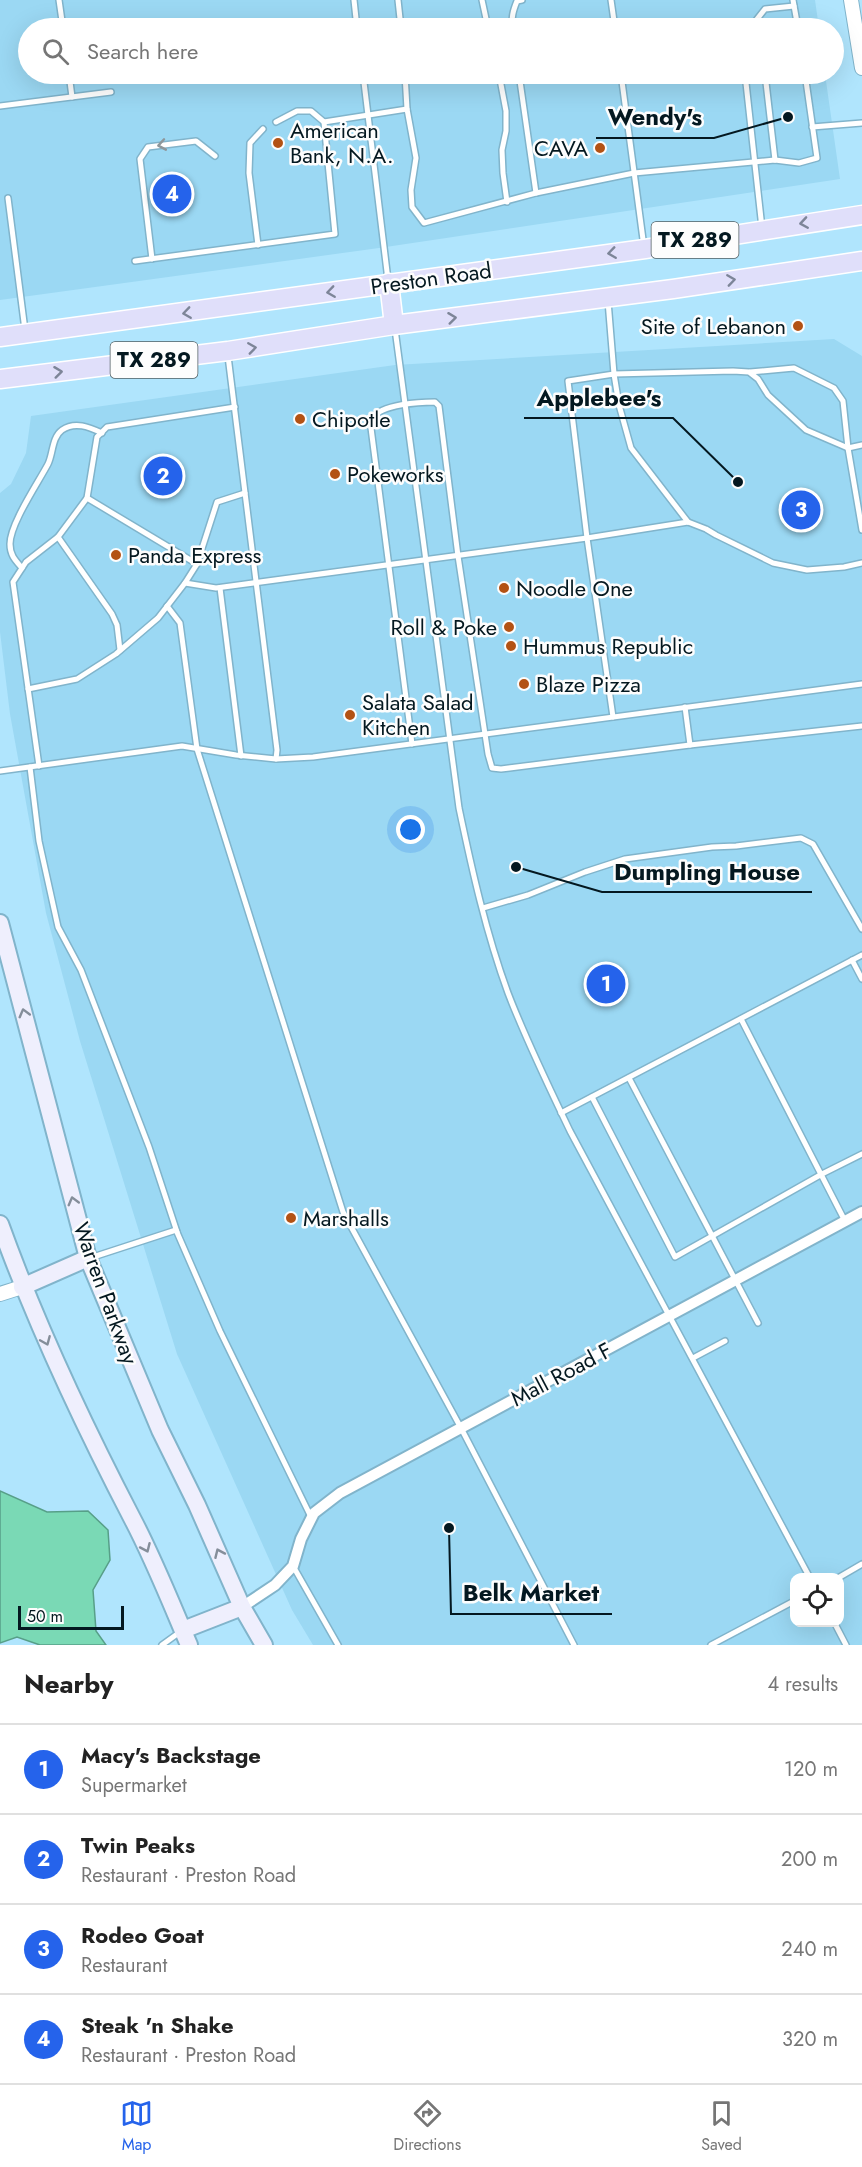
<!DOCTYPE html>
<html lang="en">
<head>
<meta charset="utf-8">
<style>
  body { margin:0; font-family:Jost,sans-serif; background:#f2f2f2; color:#222 }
  .controls { position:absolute; right:18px; bottom:18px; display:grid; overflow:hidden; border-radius:12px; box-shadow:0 6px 24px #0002 }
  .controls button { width:54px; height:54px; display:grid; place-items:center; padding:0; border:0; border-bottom:2px solid #e0e0e0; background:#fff; color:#222; font:30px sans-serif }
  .scale { position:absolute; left:18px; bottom:15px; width:106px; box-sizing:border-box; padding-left:6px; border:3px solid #041820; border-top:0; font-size:16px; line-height:21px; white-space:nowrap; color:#041820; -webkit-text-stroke:4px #fdfdfd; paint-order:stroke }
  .you { position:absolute; left:411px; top:830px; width:21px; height:21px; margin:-15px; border:4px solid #fff; border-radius:50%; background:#1a73e8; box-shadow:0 0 0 9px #1a73e833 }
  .badge { display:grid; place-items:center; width:39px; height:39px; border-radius:50%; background:#2563eb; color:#fff; font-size:20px; font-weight:700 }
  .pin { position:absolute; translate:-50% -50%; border:3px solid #fff; box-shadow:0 2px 6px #0006 }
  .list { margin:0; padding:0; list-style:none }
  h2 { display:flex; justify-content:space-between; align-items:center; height:78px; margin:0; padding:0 24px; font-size:26px }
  h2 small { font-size:20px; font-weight:400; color:#767676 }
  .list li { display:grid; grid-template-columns:39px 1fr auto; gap:18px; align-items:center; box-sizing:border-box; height:90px; padding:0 24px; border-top:2px solid #e0e0e0 }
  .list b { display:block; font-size:22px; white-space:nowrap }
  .list p { margin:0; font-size:20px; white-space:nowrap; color:#767676 }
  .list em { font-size:20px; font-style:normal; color:#767676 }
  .icon { flex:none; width:33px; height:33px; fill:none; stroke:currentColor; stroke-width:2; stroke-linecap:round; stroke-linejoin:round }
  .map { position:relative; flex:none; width:862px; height:1645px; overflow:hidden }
  .search { position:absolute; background:#fff; box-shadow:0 6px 24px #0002; left:18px; right:18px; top:18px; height:66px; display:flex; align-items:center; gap:15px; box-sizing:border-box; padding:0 21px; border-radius:33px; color:#767676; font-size:22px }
  .sheet { height:438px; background:#fff }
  nav { display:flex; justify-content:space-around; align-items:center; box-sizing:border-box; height:84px; border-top:2px solid #e0e0e0; background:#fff; font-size:16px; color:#767676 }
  nav a { display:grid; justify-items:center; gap:3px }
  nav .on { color:#2563eb }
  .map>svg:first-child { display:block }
  .built { fill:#9bd8f3; fill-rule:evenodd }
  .water { fill:#7ad9b5; stroke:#579f88; stroke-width:1.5 }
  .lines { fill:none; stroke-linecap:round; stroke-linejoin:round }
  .service-casing { stroke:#81b4cb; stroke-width:8 }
  .minor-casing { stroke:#81b4cb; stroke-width:14 }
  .tertiary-casing { stroke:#81b4cb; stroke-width:16 }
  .secondary-casing { stroke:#81b4cb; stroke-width:20 }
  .primary-casing { stroke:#fff; stroke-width:21 }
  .service { stroke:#fff; stroke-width:5 }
  .minor { stroke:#fff; stroke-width:10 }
  .tertiary { stroke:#fff; stroke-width:14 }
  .secondary { stroke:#efeffd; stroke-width:16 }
  .primary { stroke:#e0dffa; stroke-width:18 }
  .oneway { stroke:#8e979b }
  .oneway2 { stroke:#7d8598 }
  .oneway3 { stroke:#858e9a }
  .poi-dot { fill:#b35214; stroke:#fdfdfd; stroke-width:2 }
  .labels { text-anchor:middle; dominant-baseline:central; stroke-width:5; stroke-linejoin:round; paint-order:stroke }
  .shield { fill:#fdfdfd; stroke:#4f5d62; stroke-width:1.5 }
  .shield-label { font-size:21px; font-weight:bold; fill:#041820 }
  .poi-label { font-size:22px; fill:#041820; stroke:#fdfdfd; text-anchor:start }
  .street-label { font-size:22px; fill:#041820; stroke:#fdfdfd }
  .leader { fill:none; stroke:#041820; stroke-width:2 }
  .callout-dot { fill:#041820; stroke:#fdfdfd; stroke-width:2 }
  .callout-label { font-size:24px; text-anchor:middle; font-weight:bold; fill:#041820; stroke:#fdfdfd; stroke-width:5; stroke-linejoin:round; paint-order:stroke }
</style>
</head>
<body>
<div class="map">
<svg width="862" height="1645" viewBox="0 0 862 1645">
  <rect width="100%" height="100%" fill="#b0e5fd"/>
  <g class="built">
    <path d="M0,0H815L819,28H28V74H825L840,179L379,248L0,300Z"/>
    <path d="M834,339L862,356V1645H313L292,1610L177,1354L80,1041L46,913L10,714L0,632V493L11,484L26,453L31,416L395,365ZM794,1578H840V1622H794Z"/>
  </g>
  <path class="water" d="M0,1491L47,1512L88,1511L108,1530L110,1560L93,1590L96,1631L106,1645H40L17,1637L0,1643Z"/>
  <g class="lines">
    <defs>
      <g id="service">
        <path d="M59,0L63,28"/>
        <path d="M354,0L357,28"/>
        <path d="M398,0L401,28"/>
        <path d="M482,0L488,28"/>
        <path d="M611,0L615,28"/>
        <path d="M793,0L798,28"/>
        <path d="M513,28C511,18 513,11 517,1L522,0"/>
        <path d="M750,28L765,9L794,6"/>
        <path d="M69,74L72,97"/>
        <path d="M363,74L388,280"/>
        <path d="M405,74L407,109L416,158L411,190L412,207L424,223L536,193L634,173L775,160L799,163L817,158L805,74"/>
        <path d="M499,74L506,111V131L502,150L503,173L507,202"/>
        <path d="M519,74L536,193"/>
        <path d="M621,74L644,247"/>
        <path d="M745,74L762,228"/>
        <path d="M765,74L775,160"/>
        <path d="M0,106L111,92"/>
        <path d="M276,122L297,111H311L324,122"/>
        <path d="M812,127L862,123"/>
        <path d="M8,198L25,330"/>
        <path d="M258,245L249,173L250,143L263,129"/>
        <path d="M152,259L140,159L148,147L196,141L215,156"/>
        <path d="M135,261L335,234L324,122L407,109"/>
        <path d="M608,301L614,374L733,371L749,372L758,379L768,395L806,430L848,448L862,445"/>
        <path d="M395,329L459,808C472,870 486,933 508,993C526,1040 548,1085 570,1131L810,1578"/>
        <path d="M228,356L277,750L276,759"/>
        <path d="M750,372L794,368L834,388L843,401L848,448L862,530"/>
        <path d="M87,498L197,564"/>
        <path d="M58,537L112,614L117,625L120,650"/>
        <path d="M22,568C15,560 10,555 10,544C10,524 38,483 48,464C53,454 52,437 62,430C75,421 89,427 102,433"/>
        <path d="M185,583L197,564L217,502L245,493"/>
        <path d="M220,588L241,756"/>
        <path d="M167,606L180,623L197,749L343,1212L461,1428L574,1645"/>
        <path d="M28,689L77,679L116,654L158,618L185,583L216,588L587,538L688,522L706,529L716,535L773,563L807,570L844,567L862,563"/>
        <path d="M685,707L690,745"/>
        <path d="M613,717L587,538L568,381L614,374L619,405L631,448L688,522"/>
        <path d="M412,744L371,428C372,426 372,420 373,418C381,404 421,402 435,402L439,406L458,556L488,754L492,768L501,769L690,745L862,726"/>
        <path d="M39,766L13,582L26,562L58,537L87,498L97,437L107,427L235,407"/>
        <path d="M30,767L39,841L58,927L81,970L149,1147L177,1232"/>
        <path d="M0,771L182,746L236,755L276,759L313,757L862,684"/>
        <path d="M483,908L528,895L585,872L625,859L712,847L736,846L801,838L813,844L862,929"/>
        <path d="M852,960L862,979"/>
        <path d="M741,1019L845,1221"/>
        <path d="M629,1078L758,1323"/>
        <path d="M592,1097L675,1257L822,1174L862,1154"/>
        <path d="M561,1113L862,955"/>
        <path d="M90,1258L176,1230L220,1331L311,1517"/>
        <path d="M693,1358L725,1341"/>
        <path d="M293,1566L338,1645"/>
        <path d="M838,1578L862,1564"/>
        <path d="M834,1622L846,1645"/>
        <path d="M162,1645L180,1632"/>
        <path d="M711,1645L794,1601"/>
      </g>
      <path id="minor" d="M242,1607L275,1585L293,1566L301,1539L314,1513L340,1493L862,1212"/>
      <g id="tertiary">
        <path d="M851,0L862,68"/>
        <path d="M0,1294L22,1287"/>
      </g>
      <g id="secondary">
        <path d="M0,923L88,1258L160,1430L197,1505L242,1607L264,1645"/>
        <path d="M0,1224C37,1327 83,1424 133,1520C154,1560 171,1603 189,1645"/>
        <path d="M22,1287L88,1258"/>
        <path d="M183,1630L242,1607"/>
      </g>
      <g id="primary">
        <path d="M389,283L394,325"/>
        <path d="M0,337L645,249L862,215"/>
        <path d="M0,379L228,351L394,325L673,289L862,261"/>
      </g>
    </defs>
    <use href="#service" class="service-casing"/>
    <use href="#minor" class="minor-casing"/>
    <use href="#tertiary" class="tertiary-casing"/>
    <use href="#secondary" class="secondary-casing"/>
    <use href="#primary" class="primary-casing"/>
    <use href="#service" class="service"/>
    <use href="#minor" class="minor"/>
    <use href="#tertiary" class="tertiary"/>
    <use href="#secondary" class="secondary"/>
    <use href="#primary" class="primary"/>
  </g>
  <defs><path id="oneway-chevron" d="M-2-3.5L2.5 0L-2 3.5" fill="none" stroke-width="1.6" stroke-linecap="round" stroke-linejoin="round" transform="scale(1.5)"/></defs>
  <use class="oneway" href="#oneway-chevron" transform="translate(162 145) rotate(170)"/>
  <g class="oneway2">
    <use href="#oneway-chevron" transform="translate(804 223) rotate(171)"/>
    <use href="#oneway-chevron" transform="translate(612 253) rotate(172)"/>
    <use href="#oneway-chevron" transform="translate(731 280) rotate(-8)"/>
    <use href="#oneway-chevron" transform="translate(331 292) rotate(172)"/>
    <use href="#oneway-chevron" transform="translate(187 313) rotate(172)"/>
    <use href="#oneway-chevron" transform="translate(452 318) rotate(-7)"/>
    <use href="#oneway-chevron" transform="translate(252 348) rotate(-8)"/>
    <use href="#oneway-chevron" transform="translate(58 372) rotate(-7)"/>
  </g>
  <g class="oneway3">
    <use href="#oneway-chevron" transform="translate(24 1013) rotate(-105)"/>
    <use href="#oneway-chevron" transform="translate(73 1201) rotate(-105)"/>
    <use href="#oneway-chevron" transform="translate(46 1341) rotate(67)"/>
    <use href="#oneway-chevron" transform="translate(146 1548) rotate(66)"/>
    <use href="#oneway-chevron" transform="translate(219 1553) rotate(-114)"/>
  </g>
  <g class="poi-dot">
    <circle cx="278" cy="143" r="6"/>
    <circle cx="600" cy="148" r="6"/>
    <circle cx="798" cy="326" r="6"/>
    <circle cx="300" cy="419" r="6"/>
    <circle cx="335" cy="474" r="6"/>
    <circle cx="116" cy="555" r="6"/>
    <circle cx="504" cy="588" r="6"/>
    <circle cx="509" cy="627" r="6"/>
    <circle cx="511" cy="646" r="6"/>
    <circle cx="524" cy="684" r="6"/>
    <circle cx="350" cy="715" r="6"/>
    <circle cx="291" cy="1218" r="6"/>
  </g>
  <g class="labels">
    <g class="shield">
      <rect x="651.5" y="222" width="87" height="36" rx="4.5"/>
      <rect x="110.5" y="342" width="87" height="36" rx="4.5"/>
    </g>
    <g class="shield-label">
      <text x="695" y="240">TX 289</text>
      <text x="154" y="360">TX 289</text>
    </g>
    <g class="poi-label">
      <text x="290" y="130">American<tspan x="290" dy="25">Bank, N.A.</tspan></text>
      <text x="588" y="148" text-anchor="end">CAVA</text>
      <text x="786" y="326" text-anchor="end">Site of Lebanon</text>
      <text x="312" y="419">Chipotle</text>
      <text x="347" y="474">Pokeworks</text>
      <text x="128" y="555">Panda Express</text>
      <text x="516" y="588">Noodle One</text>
      <text x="497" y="627" text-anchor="end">Roll &amp; Poke</text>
      <text x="523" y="646">Hummus Republic</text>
      <text x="536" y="684">Blaze Pizza</text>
      <text x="362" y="702">Salata Salad<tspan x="362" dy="25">Kitchen</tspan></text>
      <text x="303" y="1218">Marshalls</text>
    </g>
    <g class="street-label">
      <text transform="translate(431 278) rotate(-8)">Preston Road</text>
      <text transform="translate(106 1293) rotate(70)">Warren Parkway</text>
      <text transform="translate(561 1374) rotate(-28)">Mall Road F</text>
    </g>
  </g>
  <path class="leader" d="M788 117L714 138H596M738 482L673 418H524M516 867L602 892H812M449 1528L451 1614H612"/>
  <g class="callout-dot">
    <circle cx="788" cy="117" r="6"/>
    <circle cx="738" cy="482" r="6"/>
    <circle cx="516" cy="867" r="6"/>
    <circle cx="449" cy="1528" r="6"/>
  </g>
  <g class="callout-label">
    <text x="655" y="125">Wendy's</text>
    <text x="599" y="406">Applebee's</text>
    <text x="707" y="880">Dumpling House</text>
    <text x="531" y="1601">Belk Market</text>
  </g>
</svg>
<div class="controls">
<button><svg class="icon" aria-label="locate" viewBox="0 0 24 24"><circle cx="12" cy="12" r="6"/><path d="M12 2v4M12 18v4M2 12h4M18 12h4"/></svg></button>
</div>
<div class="scale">50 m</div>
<div class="you"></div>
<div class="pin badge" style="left:606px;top:984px">1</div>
<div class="pin badge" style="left:163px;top:476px">2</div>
<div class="pin badge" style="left:801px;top:510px">3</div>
<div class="pin badge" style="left:172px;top:194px">4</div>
<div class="search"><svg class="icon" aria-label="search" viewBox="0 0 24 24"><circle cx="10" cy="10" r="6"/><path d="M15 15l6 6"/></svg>Search here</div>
</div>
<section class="sheet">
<h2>Nearby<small>4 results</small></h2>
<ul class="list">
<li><span class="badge">1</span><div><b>Macy's Backstage</b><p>Supermarket</p></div><em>120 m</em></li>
<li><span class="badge">2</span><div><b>Twin Peaks</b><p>Restaurant · Preston Road</p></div><em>200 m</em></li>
<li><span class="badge">3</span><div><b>Rodeo Goat</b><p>Restaurant</p></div><em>240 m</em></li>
<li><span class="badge">4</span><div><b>Steak 'n Shake</b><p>Restaurant · Preston Road</p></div><em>320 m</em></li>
</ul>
</section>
<nav>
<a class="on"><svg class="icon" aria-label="map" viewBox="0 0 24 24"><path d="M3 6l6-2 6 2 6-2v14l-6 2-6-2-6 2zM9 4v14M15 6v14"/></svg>Map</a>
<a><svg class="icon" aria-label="directions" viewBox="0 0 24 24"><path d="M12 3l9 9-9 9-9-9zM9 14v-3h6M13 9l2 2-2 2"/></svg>Directions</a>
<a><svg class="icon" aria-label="saved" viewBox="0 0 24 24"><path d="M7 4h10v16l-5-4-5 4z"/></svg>Saved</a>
</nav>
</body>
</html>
